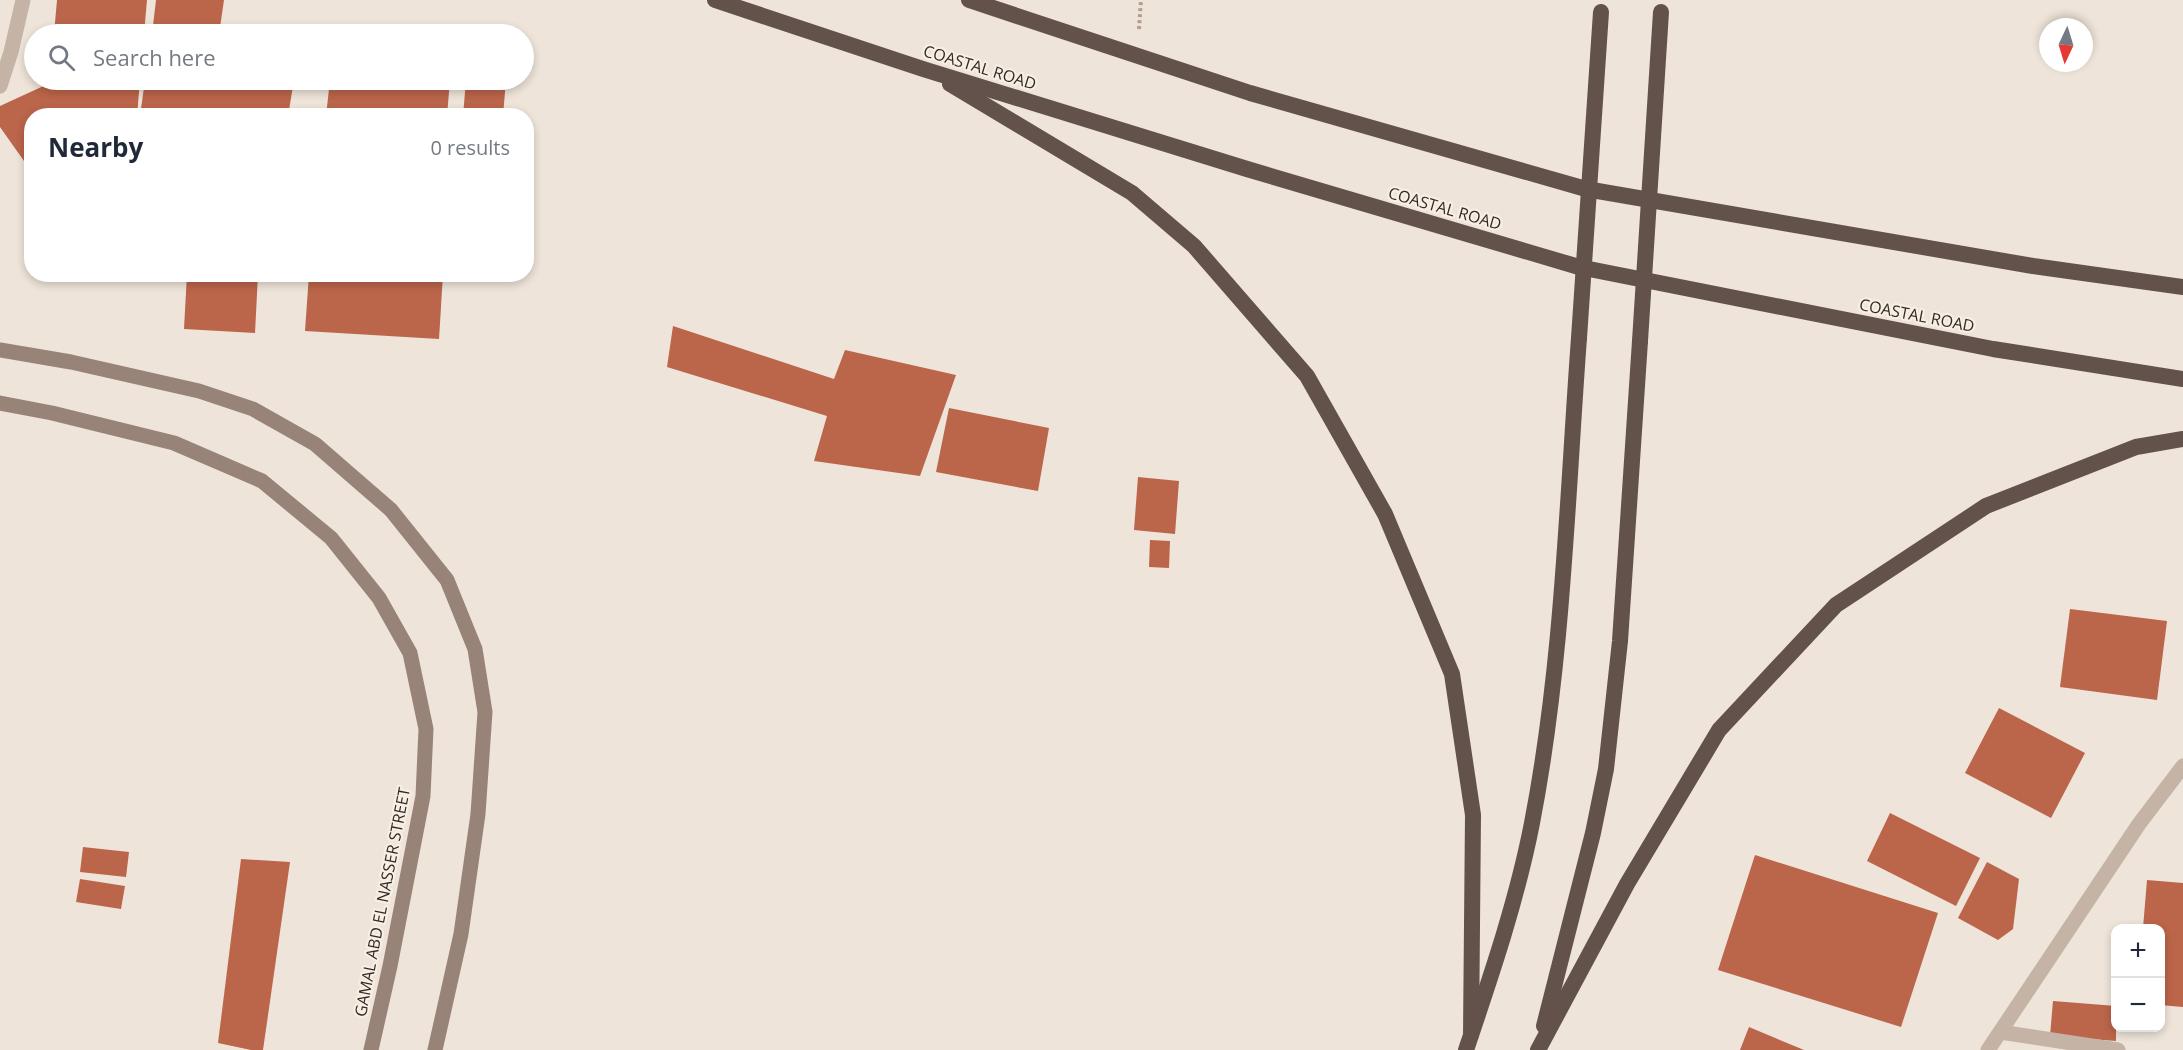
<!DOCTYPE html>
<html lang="en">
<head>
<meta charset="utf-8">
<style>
  body { margin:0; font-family:"Open Sans",sans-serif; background:#f2f2f3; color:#1f2937 }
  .controls { position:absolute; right:18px; bottom:18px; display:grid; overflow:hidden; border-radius:12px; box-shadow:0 3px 9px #0003 }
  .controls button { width:54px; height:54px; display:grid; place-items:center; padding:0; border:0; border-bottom:2px solid #e0e1e3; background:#fff; color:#1f2937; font:30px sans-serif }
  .compass { position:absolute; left:2039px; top:18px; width:54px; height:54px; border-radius:50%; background:#fff; box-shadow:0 3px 9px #0003; rotate:184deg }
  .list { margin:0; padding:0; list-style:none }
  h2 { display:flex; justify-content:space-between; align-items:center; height:78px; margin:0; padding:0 24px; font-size:26px }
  h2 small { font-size:20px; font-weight:400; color:#747a83 }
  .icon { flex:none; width:33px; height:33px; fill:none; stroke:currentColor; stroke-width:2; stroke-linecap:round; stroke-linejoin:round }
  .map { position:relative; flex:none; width:2183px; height:1050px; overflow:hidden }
  .search { position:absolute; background:#fff; box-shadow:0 3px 9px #0003; left:24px; top:24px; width:510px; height:66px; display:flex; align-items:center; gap:15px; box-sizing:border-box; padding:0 21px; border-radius:33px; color:#747a83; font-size:22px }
  .panel { position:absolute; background:#fff; box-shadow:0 3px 9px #0003; left:24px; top:108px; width:510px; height:174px; border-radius:24px }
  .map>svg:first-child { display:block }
  .building { fill:#bb654a }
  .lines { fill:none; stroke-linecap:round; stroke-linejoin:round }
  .path { stroke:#b19e90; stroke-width:4; stroke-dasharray:3 3; stroke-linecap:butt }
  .minor { stroke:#c5b4a6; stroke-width:15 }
  .secondary { stroke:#988378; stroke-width:15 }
  .trunk { stroke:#62524b; stroke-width:16 }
  .trunk-bridge { stroke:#62524b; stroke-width:16 }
  .labels { text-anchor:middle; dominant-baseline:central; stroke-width:4.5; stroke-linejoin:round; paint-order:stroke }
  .street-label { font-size:16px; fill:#322a26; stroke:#f7eee4 }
</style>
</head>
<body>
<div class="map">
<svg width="2183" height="1050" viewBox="0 0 2183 1050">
  <rect width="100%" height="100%" fill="#eee4d9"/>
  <g class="building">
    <path d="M57,0H147L144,34H54Z"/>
    <path d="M156,0H224L219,34H152Z"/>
    <path d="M50,80H140L137,116H32V162L24,161L0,127V106L50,83Z"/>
    <path d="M145,80H294L288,116H140Z"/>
    <path d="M330,80H450L447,116H326Z"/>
    <path d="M466,80H506L503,116H463Z"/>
    <path d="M187,274H258L255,333L184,329Z"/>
    <path d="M309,274H443L439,339L305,331Z"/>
    <path d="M673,326L834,379L845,350L956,375L920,476L814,461L827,416L667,367Z"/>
    <path d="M949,408L1049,428L1038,491L936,472Z"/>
    <path d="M1138,477L1179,481L1175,534L1134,530Z"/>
    <path d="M1150,540L1170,541L1169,568L1149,567Z"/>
    <path d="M2070,609L2167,621L2157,700L2060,687Z"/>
    <path d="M1999,708L2085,753L2051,818L1965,773Z"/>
    <path d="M1890,813L1980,858L1956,906L1867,861Z"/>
    <path d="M83,847L129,852L126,877L80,872Z"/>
    <path d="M1755,855L1938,913L1901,1027L1718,970Z"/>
    <path d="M241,859L290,862L263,1050H251L218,1043Z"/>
    <path d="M1987,862L2019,879L2013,929L1998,940L1958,918Z"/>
    <path d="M80,879L125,886L121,909L76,902Z"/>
    <path d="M2147,880L2183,883V1007L2160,1005V928H2143Z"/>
    <path d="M2053,1001L2116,1006V1041L2050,1036Z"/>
    <path d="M1749,1027L1804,1050H1740Z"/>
  </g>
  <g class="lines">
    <path class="path" d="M1139,29L1141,0"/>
    <g class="minor">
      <path d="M0,86L11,52L23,0"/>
      <path d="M2000,1032L2118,1050"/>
      <path d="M1988,1050L2139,824L2183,766"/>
    </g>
    <g class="secondary">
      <path d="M0,350L71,362L199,391L253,409L315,444L391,510L447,580L475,649L485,712L478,814L461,934L435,1050"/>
      <path d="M0,403L52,413L174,443L262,481L331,538L379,598L410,653L426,729L423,796L390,966L371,1050"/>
    </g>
    <g class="trunk">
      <path d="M715,0L923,69L1247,169L1579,267L1993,349L2183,379"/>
      <path d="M969,0L1250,93L1586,189L2033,266L2183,287"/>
      <path d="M950,84L1132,193L1194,246L1307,376L1385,514L1452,674L1473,815L1471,1035"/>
      <path d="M1544,1026L1593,833L1606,769L1620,641L1640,341"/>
      <path d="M1466,1050C1491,976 1517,900 1532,823C1563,663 1567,499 1579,338"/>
      <path d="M1538,1050L1627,884L1719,730L1836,605L1986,506L2136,447L2183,439"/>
    </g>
    <g class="trunk-bridge">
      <path d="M1579,338L1601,12"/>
      <path d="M1640,341L1661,12"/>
    </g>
  </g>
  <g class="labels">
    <g class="street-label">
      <text transform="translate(980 67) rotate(17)">COASTAL ROAD</text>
      <text transform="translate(1445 208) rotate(16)">COASTAL ROAD</text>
      <text transform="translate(1917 315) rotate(11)">COASTAL ROAD</text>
      <text transform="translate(382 902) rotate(-79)">GAMAL ABD EL NASSER STREET</text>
    </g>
  </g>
</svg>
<div class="controls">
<button>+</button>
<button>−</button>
</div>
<svg class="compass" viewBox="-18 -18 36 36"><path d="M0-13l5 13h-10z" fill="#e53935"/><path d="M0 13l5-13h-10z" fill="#747a83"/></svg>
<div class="search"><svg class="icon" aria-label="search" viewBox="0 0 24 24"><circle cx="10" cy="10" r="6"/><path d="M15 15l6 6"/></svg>Search here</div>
<section class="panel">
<h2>Nearby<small>0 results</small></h2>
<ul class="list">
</ul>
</section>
</div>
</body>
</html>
